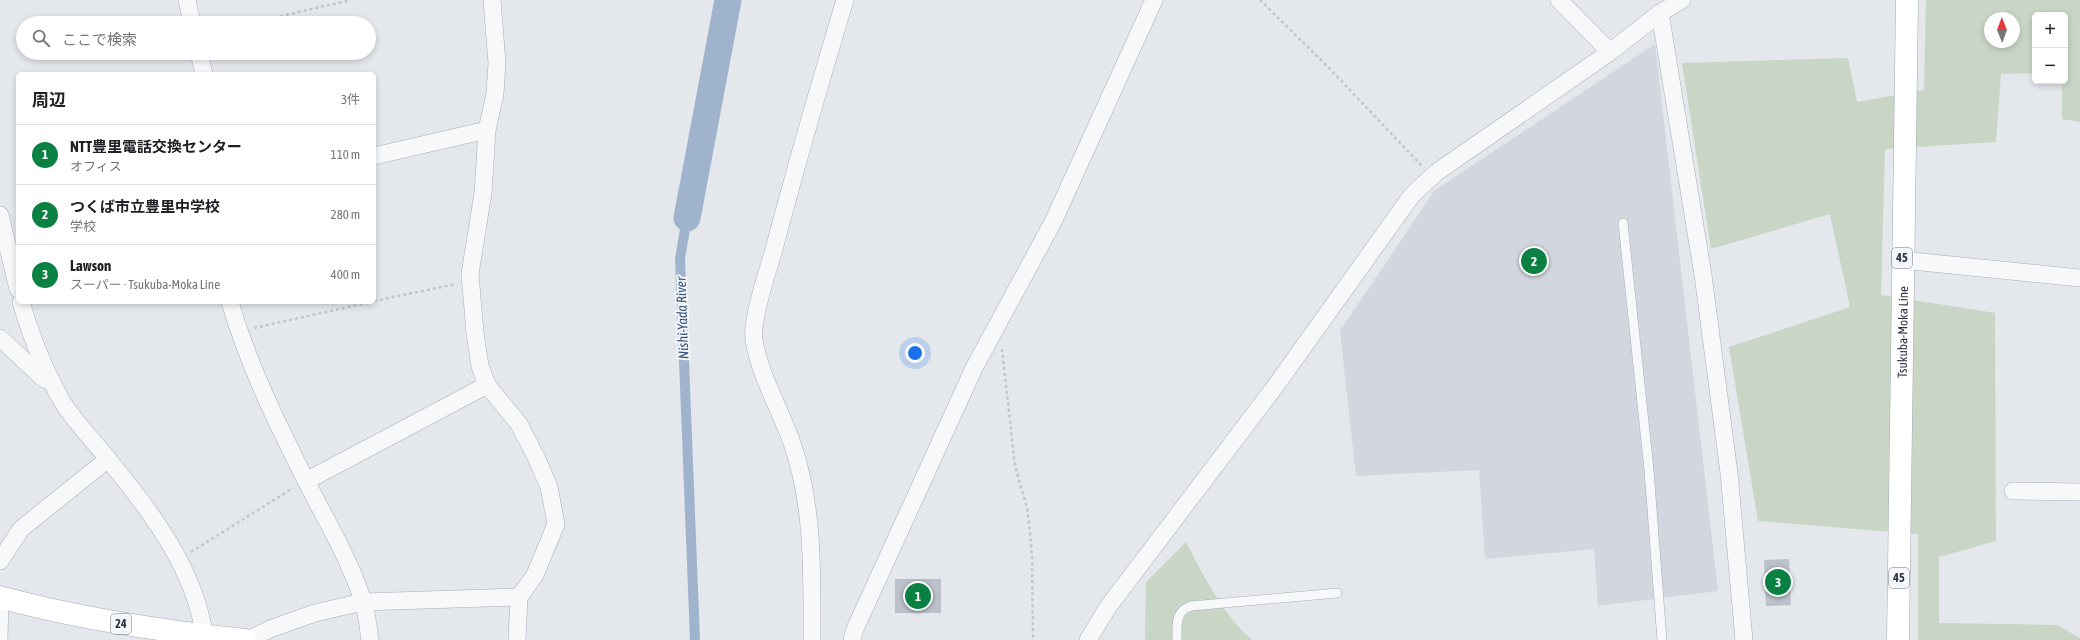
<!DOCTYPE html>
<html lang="ja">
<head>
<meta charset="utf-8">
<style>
  body { margin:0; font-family:"Asap Condensed","Noto Sans JP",sans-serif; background:#f2f2f2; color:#202124 }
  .controls { position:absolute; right:12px; top:12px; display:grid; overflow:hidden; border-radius:6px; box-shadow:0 2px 6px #0003 }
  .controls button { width:36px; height:36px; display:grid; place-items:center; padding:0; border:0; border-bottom:1px solid #e0e0e0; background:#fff; color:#202124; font:20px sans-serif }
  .compass { position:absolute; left:1984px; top:12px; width:36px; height:36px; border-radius:50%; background:#fff; box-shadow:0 2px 6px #0003; rotate:359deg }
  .you { position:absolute; left:915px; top:353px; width:14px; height:14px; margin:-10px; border:3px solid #fff; border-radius:50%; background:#1a73e8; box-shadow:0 0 0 6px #1a73e833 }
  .badge { display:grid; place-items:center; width:26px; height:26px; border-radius:50%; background:#0b8043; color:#fff; font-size:13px; font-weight:700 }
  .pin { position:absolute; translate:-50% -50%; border:2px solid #fff; box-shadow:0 1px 4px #0006 }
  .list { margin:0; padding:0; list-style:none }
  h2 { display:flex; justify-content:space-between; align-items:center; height:52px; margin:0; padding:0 16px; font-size:17px }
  h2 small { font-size:13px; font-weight:400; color:#757577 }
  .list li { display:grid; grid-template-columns:26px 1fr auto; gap:12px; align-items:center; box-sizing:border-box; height:60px; padding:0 16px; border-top:1px solid #e0e0e0 }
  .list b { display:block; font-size:15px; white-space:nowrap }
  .list p { margin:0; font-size:13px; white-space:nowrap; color:#757577 }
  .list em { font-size:13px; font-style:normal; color:#757577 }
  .icon { flex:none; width:22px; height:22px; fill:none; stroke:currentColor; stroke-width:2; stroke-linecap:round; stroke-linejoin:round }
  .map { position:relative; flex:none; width:2080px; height:640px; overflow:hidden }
  .search { position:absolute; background:#fff; box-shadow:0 2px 6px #0003; left:16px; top:16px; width:360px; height:44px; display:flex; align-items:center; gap:10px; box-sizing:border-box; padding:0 14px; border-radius:22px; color:#757577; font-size:15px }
  .panel { position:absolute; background:#fff; box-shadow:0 2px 6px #0003; left:16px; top:72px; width:360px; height:232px; border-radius:6px }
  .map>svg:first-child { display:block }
  .built { fill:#d2d6de }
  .green { fill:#c9d6c5; fill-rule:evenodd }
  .water { fill:#9fb4cc }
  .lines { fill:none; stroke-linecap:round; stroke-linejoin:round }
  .river { stroke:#9fb4cc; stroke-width:27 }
  .building { fill:#bbc0ca }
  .service-casing { stroke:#a9aeb7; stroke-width:10 }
  .minor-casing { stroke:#a9aeb7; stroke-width:18 }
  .primary-casing { stroke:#a3abb8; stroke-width:23 }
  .path { stroke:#c2c5cb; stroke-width:2.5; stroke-dasharray:3 3; stroke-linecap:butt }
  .service { stroke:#f7f8fa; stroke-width:9 }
  .minor { stroke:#f7f8fa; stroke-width:17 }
  .primary { stroke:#fff; stroke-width:22 }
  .labels { text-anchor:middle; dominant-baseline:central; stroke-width:4; stroke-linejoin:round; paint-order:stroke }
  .shield { fill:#f4f6f9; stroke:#676e7b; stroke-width:1 }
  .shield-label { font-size:12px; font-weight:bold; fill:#2b3445 }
  .street-label { font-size:13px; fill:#2b3445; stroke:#f4f6f9 }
  .water-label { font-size:14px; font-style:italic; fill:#34527a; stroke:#f4f6f9 }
</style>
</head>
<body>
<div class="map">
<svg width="2080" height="640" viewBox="0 0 2080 640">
  <rect width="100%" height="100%" fill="#e4e7ec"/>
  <path class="built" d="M1655,44L1718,591L1598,606L1594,549L1485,559L1479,470L1356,476L1340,331L1434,191Z"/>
  <g class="green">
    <path d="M1926,0H2080V122L2062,119V81H2065V15H2035V73L2001,74L1996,142L1885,149L1881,295L1995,313L1996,541L1939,557V623L2057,625L2080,638V640H1918V534L1758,521L1729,347L1850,307L1830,214L1711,249L1682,63L1848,58L1857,102L1924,90ZM1990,18H2014V42H1990Z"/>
    <path d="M1186,542C1203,575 1224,616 1252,640H1145L1146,582Z"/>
  </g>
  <path class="water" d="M688,180L698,182L685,259L700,640H690L675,259Z"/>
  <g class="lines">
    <path class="river" d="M687,218L728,0"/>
  </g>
  <g class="building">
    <path d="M1789,559L1791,605L1766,606L1764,560Z"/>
    <rect x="895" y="579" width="46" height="34"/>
  </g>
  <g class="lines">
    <defs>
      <g id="service">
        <path d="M1623,223L1649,470L1662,640"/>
        <path d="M3,640L4,598"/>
        <path d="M1177,640C1177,625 1175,611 1191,606L1337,593"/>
      </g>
      <g id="minor">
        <path d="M187,0L192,23"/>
        <path d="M492,0L497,63L495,94L487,130L483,193L470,274L475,333L480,366L487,385L519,424L536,457L549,487L556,524L535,575L519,597L517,640"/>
        <path d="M1559,0L1610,52"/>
        <path d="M1660,13L1703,275L1729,473L1744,640"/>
        <path d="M199,53L204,74"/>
        <path d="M374,156L487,130"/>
        <path d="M0,215L18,289"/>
        <path d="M1902,260L2080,278"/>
        <path d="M21,302C31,336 45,372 63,403C75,422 93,440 107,458C150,510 197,571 205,640"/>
        <path d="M230,302C248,364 277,423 306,481C326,520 349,558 363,601C367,613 368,627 370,640"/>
        <path d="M0,338L44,379L51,381"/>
        <path d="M306,481L487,385"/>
        <path d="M2013,491L2080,492"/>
        <path d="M0,561L21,529L108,459"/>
        <path d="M248,640L270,629L315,613L363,602L519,597"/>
        <path d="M812,640C812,574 814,506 792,443C780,409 760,376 754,340C751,319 768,271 774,249C796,166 820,83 845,0"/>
        <path d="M852,640L855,629L974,368L1053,222L1154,0"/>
        <path d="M1088,640L1108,607L1274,388L1412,195L1437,172L1610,52L1660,13L1682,0"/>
      </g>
      <g id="primary">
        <path d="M0,597C80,619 162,631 245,640"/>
        <path id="s1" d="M1898,640L1907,0"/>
      </g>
    </defs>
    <use href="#service" class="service-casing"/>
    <use href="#minor" class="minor-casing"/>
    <use href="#primary" class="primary-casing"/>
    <g class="path">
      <path d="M1260,0L1327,66L1422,166"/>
      <path d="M251,23L351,0"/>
      <path d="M374,301L456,284"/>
      <path d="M254,328L371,302"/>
      <path d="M1002,349L1015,466L1027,508L1030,532L1032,557L1033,640"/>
      <path d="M191,552L293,488"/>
    </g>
    <use href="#service" class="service"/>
    <use href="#minor" class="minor"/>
    <use href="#primary" class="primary"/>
  </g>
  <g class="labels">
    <g class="shield">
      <rect x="1892" y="248" width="20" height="20" rx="3"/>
      <rect x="1889" y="568" width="20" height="20" rx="3"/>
      <rect x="111" y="614" width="20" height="20" rx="3"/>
    </g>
    <g class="shield-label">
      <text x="1902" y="258">45</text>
      <text x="1899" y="578">45</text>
      <text x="121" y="624">24</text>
    </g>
    <g class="street-label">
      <text stroke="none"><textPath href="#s1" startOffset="308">Tsukuba-Moka Line</textPath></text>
    </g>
    <g class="water-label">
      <text transform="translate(682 318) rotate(-92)">Nishi-Yada River</text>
    </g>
  </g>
</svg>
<div class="controls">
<button>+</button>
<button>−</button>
</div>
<svg class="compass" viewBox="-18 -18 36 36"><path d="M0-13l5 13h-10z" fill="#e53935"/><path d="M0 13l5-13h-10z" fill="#757577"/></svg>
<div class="you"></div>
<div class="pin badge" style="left:918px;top:596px">1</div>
<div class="pin badge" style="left:1534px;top:261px">2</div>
<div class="pin badge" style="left:1778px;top:582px">3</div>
<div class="search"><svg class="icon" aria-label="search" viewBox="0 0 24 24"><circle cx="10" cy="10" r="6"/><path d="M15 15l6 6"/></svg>ここで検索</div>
<section class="panel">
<h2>周辺<small>3件</small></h2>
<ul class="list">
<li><span class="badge">1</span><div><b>NTT豊里電話交換センター</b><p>オフィス</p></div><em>110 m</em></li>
<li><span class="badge">2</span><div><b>つくば市立豊里中学校</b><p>学校</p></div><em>280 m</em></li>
<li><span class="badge">3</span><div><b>Lawson</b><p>スーパー · Tsukuba-Moka Line</p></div><em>400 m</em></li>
</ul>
</section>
</div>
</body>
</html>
